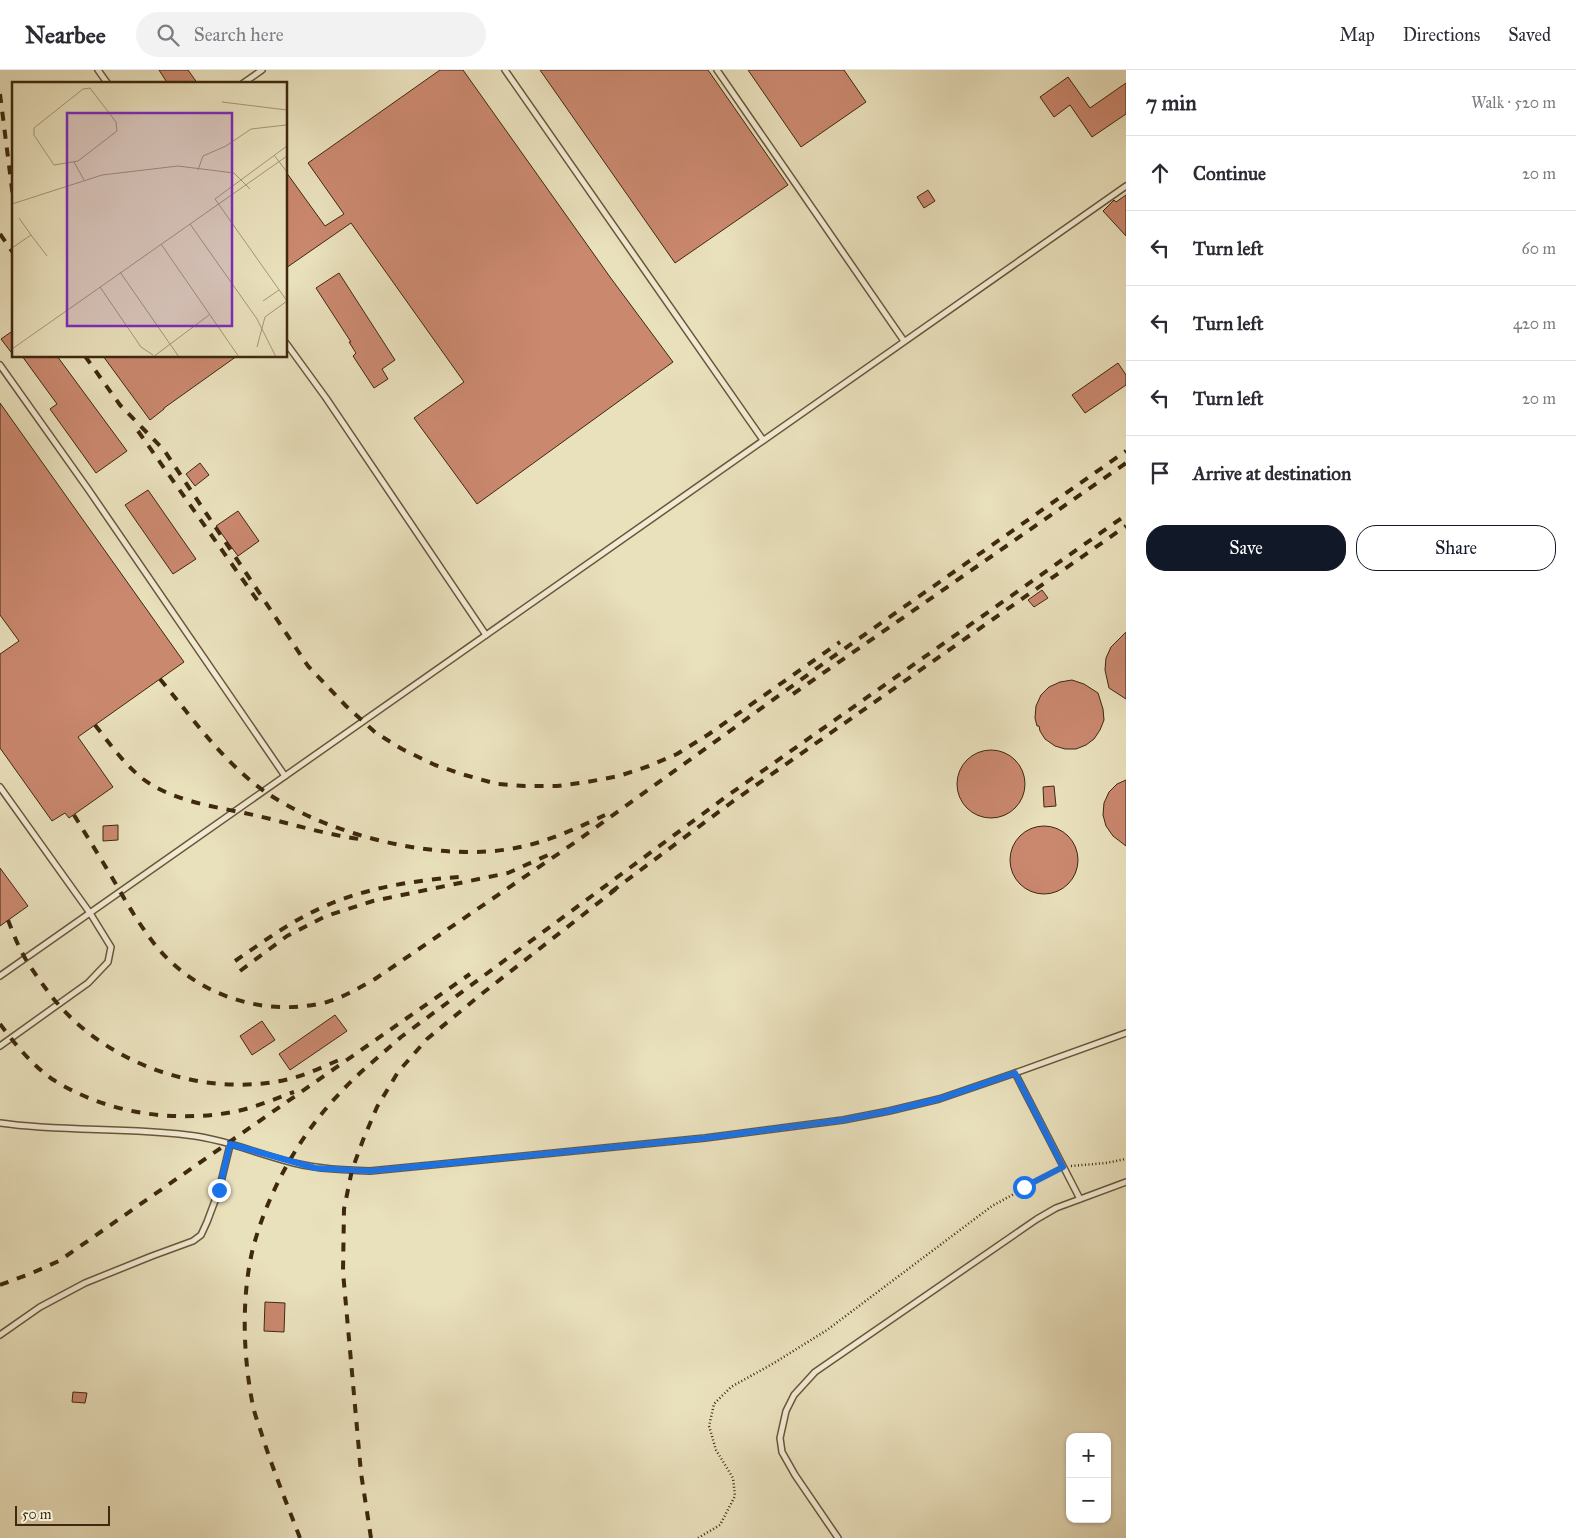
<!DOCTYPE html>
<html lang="en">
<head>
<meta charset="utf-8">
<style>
  body { margin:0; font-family:"IM FELL Great Primer",serif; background:#f2f2f3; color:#2b2b33 }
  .controls { position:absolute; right:15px; bottom:15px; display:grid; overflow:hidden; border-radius:10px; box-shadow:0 1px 4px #0004 }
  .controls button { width:45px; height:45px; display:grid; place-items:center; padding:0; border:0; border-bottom:1px solid #e1e1e2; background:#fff; color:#2b2b33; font:25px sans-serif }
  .scale { position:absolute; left:15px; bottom:12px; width:95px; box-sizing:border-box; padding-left:5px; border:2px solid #3e280f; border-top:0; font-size:14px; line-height:18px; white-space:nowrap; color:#3e280f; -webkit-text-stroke:4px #f1ebd3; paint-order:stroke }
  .stop { position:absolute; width:15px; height:15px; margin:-11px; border:4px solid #1a73e8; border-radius:50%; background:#fff }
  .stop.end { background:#1a73e8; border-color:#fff; box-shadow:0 1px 5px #0008 }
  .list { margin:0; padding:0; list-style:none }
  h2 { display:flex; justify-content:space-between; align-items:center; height:65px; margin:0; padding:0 20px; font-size:21px }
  h2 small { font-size:16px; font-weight:400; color:#7c7c81 }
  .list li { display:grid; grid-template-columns:32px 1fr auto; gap:15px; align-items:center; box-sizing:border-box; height:75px; padding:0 20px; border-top:1px solid #e1e1e2 }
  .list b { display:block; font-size:19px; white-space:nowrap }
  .list em { font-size:16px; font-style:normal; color:#7c7c81 }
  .actions { display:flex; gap:10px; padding:15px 20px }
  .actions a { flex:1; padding:11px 0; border:1px solid #111827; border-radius:20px; text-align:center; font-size:18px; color:#111827 }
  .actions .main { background:#111827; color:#fff }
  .icon { flex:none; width:28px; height:28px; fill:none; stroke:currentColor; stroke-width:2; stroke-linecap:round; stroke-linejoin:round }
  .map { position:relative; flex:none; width:1126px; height:1468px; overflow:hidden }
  header { display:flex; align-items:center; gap:30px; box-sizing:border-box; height:70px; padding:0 25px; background:#fff; border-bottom:1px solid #e1e1e2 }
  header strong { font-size:24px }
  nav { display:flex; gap:28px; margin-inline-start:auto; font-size:18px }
  .search { width:350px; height:45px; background:#f2f2f3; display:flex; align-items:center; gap:12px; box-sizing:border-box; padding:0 18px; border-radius:28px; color:#7c7c81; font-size:19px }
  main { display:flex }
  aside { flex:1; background:#fff }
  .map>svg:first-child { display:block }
  .building { fill:#ca886f; stroke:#3e280f }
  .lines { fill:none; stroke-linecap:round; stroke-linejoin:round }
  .lane-casing { stroke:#69563a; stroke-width:8 }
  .path { stroke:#3e280f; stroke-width:2.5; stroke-dasharray:1 2.5; stroke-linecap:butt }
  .lane { stroke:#f1ebd3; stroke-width:5 }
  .rail { stroke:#3e280f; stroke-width:4; stroke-dasharray:9 9; stroke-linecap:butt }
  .route { stroke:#1a73e8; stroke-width:6 }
  .inset-road { fill:none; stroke:#a59677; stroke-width:1 }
  .view { fill:#7b2cbf; fill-opacity:0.15; stroke:#7b2cbf; stroke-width:2.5 }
  .inset-edge { fill:none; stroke:#3e280f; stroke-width:2.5 }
</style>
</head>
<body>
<header>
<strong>Nearbee</strong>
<div class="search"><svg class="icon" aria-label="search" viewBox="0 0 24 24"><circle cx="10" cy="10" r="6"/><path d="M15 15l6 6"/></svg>Search here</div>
<nav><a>Map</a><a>Directions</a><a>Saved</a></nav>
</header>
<main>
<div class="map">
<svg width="1126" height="1468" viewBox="0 0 1126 1468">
  <rect width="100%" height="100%" fill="#e9e0bc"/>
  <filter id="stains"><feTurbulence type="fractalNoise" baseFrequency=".004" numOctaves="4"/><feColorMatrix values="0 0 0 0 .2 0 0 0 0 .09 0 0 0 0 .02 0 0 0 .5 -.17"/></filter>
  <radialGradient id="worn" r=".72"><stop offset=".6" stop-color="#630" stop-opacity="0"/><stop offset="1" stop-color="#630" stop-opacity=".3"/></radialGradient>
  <g class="building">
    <path d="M159,0H188L198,14H168Z"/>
    <path d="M440,0H463L610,207L673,292L477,434L414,348L464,312L351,153L286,198V102L325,156L344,144L308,93Z"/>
    <path d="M540,0H708L788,115L675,193Z"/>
    <path d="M748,0H844L866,32L801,77Z"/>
    <path d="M1068,7L1090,38L1126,13V44L1092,67L1070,35L1054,47L1040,27Z"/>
    <path d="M928,120L935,131L924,138L917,127Z"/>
    <path d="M1126,125V166L1103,141L1114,130L1116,132Z"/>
    <path d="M339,203L395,290L382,299L388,309L374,318L353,286L356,283L349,272H351L316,218Z"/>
    <path d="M14,260V286L1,269Z"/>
    <path d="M22,286H57L127,381L96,403L50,339L57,334Z"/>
    <path d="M103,286H237L164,338V339L150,350Z"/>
    <path d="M1118,293L1126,305V315L1085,343L1072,325Z"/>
    <path d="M0,333L184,592L78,667L113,717L69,748L65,743L52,751L0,678V584L19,571L0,545Z"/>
    <path d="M200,393L209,405L195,416L186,404Z"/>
    <path d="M148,420L196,489L173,504L125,435Z"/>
    <path d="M238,441L259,471L238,486L216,456Z"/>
    <path d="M1042,520L1048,528L1034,537L1028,530Z"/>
    <path d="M1126,562V629L1109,618L1105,600L1106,588L1111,577Z"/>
    <path d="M1072,610L1084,614L1098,623L1103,639L1104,650L1100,660L1094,669L1086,675L1076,679H1065L1055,676L1045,669L1040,661L1039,656H1037L1035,648L1036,636L1041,625L1049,617L1060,612Z"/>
    <circle cx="991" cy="714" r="34"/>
    <path d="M1126,710V776L1113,766L1106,756L1103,745L1104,733L1109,722L1117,714Z"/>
    <path d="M1054,716L1056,736L1044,737L1043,717Z"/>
    <path d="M118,755V770L103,771V756Z"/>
    <circle cx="1044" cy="790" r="34"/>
    <path d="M0,798L28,836L0,856Z"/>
    <path d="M335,945L347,961L290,1000L279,984Z"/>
    <path d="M262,951L275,970L252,985L240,966Z"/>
    <path d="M265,1232L285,1233L284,1262L264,1261Z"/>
    <path d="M73,1322L87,1323L85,1333L72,1332Z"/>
  </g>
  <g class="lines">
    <defs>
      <g id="lane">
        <path d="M98,0L108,14"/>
        <path d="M505,0L763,370"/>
        <path d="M717,0L904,271"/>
        <path d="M242,14L262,0"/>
        <path d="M286,273L326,328L486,565"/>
        <path d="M0,295L88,419L285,706"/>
        <path d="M0,717L90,843L111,877L108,892L88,913L0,976"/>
        <path d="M0,906L1126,116"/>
        <path d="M1015,1003L1080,1129"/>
        <path d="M0,1053C62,1062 125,1057 187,1065C224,1069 258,1084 294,1093C319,1099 344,1100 370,1101L705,1068L843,1050L889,1041L939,1029L1015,1003L1126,963"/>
        <path d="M0,1265L40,1237L85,1213L152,1186L193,1171L201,1165L207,1152L219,1120L230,1075"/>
        <path d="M838,1468L795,1405L782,1382L780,1368L786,1341L794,1325L815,1302L1037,1149L1056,1138L1126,1112"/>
      </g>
    </defs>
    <use href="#lane" class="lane-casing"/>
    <g class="path">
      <path d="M1071,1096L1106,1093L1126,1089"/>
      <path d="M698,1468L720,1455L735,1426L733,1408L716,1380L709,1356L714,1334L731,1317L774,1293L827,1260L992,1136L1056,1101"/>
    </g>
    <use href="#lane" class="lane"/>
    <g class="rail">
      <path d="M0,24L14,135"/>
      <path d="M0,164L14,184"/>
      <path d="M85,286L120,335L164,380L308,596L346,636L376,663L402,679L435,695L465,705L497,714L525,716H557L587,712L619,706L649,696L677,684L709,664L840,572"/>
      <path d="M138,361L262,537"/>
      <path d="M160,609C189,644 215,681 251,711C313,763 440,795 520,777C550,771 577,758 605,745"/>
      <path d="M793,624L1126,393"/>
      <path d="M95,655C110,674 124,694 143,709C175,733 220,737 258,746C292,754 324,764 359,769"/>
      <path d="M74,745C88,768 103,792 117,816C129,837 141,857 156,876C197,926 265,948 327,932C344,927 359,918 375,909L577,771L827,591L1126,381"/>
      <path d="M611,822L732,732L1126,456"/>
      <path d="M8,850C13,863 18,876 25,888C32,900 41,912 49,923C102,993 200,1028 285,1010C304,1006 322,997 339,990"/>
      <path d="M235,891C263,872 291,851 323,837C364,818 416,810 460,807"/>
      <path d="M240,901L287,866L326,846L373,831L508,803L548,785"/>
      <path d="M0,954C14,973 32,995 52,1009C105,1043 172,1053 233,1042C254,1038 274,1029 294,1022"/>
      <path d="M0,1215L32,1203L59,1191L470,904"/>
      <path d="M300,1468C287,1434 273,1400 262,1365C259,1355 255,1346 253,1336C243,1287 241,1227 253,1178C268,1122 299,1066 339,1024C358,1003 380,986 401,967L727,726L1126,445"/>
      <path d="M371,1468L361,1403L343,1202L344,1139L352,1100L363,1070L377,1037L398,1002L427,969L479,926L616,819"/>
    </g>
  </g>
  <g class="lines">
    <path class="route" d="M219,1120L230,1074L315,1098L370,1101L705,1068L843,1050L889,1041L939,1029L1015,1003L1063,1097L1024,1117"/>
  </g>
  <g transform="translate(12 12)">
    <rect width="275" height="275" fill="#e9e0bc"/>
    <path class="inset-road" d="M78,6L104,40L105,49L66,79L42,83L22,53V46L71,7ZM210,20L275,28M262,73L275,90M62,80L72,98M186,88L191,74L214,64L239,47L274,43M0,122L90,93L166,84L222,91L238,107M7,136L19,153M178,142L245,237L264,275M149,162L227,275M0,166L19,153L35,174M108,190L167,275M88,205L129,265L141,273M251,219L267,208M245,265L253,235L275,219L203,117L275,64M0,267L275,74M141,275L197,233"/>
    <path class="view" d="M55,31H220V244H55Z"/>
    <rect width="275" height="275" class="inset-edge"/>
  </g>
  <rect width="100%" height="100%" filter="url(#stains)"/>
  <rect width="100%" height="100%" fill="url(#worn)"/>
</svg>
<div class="controls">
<button>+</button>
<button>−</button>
</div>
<div class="scale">50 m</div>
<div class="stop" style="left:1024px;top:1117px"></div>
<div class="stop end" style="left:219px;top:1120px"></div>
</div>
<aside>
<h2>7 min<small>Walk · 520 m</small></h2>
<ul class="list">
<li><svg class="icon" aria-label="ahead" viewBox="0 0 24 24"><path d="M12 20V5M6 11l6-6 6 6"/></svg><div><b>Continue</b></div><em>20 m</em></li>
<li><svg class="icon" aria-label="left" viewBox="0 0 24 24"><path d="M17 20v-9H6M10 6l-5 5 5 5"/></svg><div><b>Turn left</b></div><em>60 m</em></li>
<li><svg class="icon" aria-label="left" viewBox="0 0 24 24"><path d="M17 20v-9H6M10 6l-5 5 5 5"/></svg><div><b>Turn left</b></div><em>420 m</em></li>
<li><svg class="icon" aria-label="left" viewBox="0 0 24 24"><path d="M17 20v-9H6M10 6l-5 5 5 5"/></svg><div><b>Turn left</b></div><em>20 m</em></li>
<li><svg class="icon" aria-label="arrive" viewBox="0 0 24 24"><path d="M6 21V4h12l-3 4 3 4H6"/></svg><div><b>Arrive at destination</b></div></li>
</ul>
<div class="actions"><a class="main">Save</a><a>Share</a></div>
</aside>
</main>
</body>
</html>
